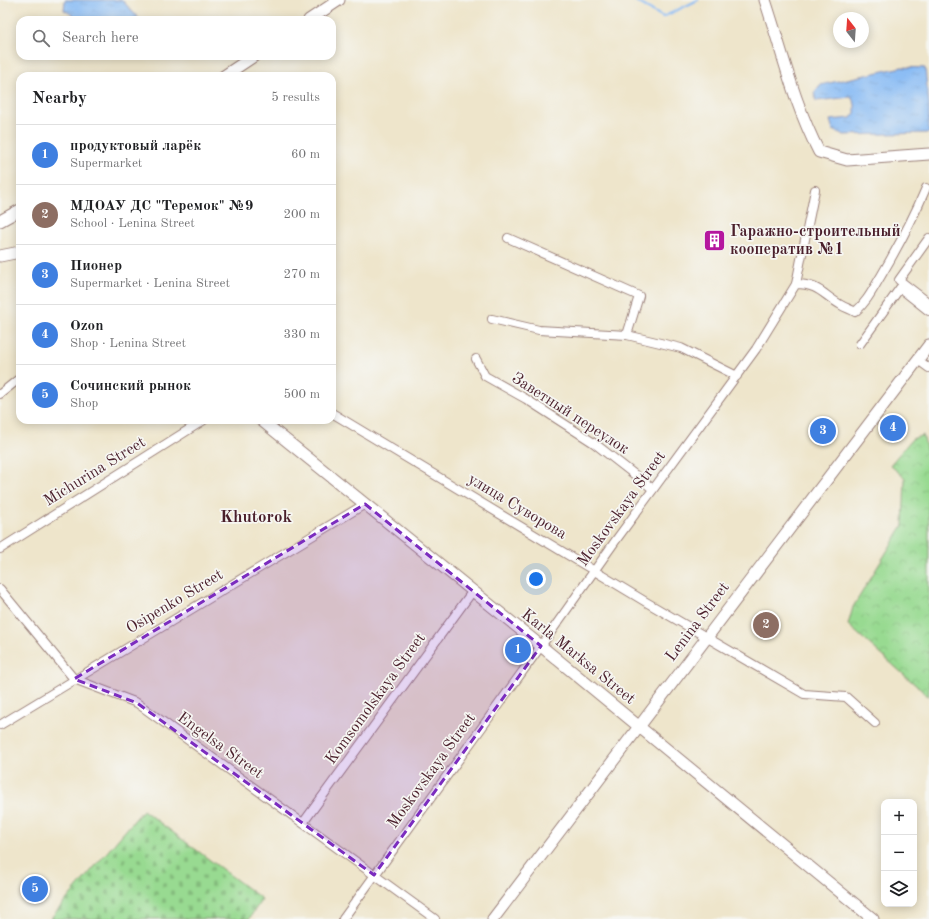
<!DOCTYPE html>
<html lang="en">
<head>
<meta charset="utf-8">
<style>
  body { margin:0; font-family:"Old Standard TT",serif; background:#f6f6f6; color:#202124 }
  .controls { position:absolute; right:12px; bottom:12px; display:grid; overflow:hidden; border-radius:8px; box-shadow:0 2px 10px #0003 }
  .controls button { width:36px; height:36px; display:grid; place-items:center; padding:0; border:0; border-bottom:1px solid #e0e0e0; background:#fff; color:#202124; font:20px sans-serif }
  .compass { position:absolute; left:833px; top:12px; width:36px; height:36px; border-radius:50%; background:#fff; box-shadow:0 2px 10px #0003; rotate:343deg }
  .you { position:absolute; left:536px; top:579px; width:14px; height:14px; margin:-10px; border:3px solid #fff; border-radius:50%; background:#1a73e8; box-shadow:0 0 0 6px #1a73e833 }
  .badge { display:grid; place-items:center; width:26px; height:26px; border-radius:50%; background:#0f766e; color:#fff; font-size:13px; font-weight:700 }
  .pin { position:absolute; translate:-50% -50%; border:2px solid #fff; box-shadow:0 1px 4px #0006 }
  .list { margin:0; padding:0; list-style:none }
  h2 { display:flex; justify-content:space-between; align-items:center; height:52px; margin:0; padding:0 16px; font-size:17px }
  h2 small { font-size:13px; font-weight:400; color:#757577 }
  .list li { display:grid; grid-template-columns:26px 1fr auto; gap:12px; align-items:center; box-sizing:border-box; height:60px; padding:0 16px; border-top:1px solid #e0e0e0 }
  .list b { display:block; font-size:15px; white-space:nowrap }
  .list p { margin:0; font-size:13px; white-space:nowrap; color:#757577 }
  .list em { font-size:13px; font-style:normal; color:#757577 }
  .icon { flex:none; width:22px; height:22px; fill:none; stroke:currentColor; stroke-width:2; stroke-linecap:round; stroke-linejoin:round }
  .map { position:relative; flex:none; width:929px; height:919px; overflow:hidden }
  .search { position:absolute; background:#fff; box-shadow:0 2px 10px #0003; left:16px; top:16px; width:320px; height:44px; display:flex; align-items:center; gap:10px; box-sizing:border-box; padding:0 14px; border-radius:12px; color:#757577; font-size:15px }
  .panel { position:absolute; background:#fff; box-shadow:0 2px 10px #0003; left:16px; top:72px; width:320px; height:352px; border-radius:12px }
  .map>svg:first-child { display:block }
  .cemetery { fill:url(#cemetery-stones); stroke:#717c5e }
  .park { fill:url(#park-crowns); stroke:#717c5e }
  .water { fill:url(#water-ripples); stroke:#686c90 }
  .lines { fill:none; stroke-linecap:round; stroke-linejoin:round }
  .stream { stroke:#86baf4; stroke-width:2.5 }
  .street-casing { stroke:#9c827b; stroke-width:10 }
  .secondary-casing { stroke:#9c827b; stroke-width:13 }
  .street { stroke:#fff; stroke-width:8 }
  .secondary { stroke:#fff; stroke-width:11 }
  .marked { fill:#7b2cbf; fill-opacity:0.2; stroke:#7b2cbf; stroke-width:3; stroke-dasharray:8 5; stroke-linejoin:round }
  .labels { text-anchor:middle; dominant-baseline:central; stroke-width:3.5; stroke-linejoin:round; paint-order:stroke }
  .poi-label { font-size:16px; font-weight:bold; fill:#4a1f2b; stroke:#f6f6f2; text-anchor:start }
  .street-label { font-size:16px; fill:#4a1f2b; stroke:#f6f6f2 }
  .neighbourhood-label { font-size:17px; font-weight:bold; fill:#4a1f2b; stroke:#f6f6f2 }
</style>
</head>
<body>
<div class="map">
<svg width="929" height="919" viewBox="0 0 929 919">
  <defs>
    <pattern id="cemetery-stones" width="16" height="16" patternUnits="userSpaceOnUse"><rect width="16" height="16" fill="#98da91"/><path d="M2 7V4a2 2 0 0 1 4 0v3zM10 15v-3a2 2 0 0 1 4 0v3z" fill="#84bb7d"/></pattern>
    <pattern id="park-crowns" width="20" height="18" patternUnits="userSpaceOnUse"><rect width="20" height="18" fill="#98da91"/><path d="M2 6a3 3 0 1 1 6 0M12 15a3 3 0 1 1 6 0" fill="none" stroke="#84bb7d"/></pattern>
    <pattern id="water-ripples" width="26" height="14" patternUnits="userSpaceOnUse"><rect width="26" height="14" fill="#86baf4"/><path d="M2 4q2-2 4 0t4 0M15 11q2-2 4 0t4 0" fill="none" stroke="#759fd1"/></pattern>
  </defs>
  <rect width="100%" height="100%" fill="#f6f6f2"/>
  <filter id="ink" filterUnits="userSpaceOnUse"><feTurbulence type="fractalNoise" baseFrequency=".025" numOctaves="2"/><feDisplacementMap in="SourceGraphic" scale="8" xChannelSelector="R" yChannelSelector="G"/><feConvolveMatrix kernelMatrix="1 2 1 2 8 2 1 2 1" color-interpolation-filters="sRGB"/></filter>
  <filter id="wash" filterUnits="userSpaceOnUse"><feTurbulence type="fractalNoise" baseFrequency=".012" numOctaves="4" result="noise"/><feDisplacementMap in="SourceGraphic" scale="16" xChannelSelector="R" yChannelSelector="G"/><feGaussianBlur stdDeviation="0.9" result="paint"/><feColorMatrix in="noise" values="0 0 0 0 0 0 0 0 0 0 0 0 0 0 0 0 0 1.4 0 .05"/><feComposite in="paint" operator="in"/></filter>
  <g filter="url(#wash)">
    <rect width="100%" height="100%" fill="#eee5cb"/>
    <path class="cemetery" d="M143,810L262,899L249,919H50Z"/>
    <path class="park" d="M923,435L929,459V697L848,625L853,607L903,525L905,478L890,465L912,439Z"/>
    <g class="water">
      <path d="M65,0H122L140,20H81L64,10Z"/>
      <path d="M902,67L925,68L929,105V133L844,135L833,130L830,120L851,118L855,113V104L851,97L816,101L814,93L820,85Z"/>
    </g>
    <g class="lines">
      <path class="stream" d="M634,0L663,17L698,0"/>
    </g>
  </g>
  <g filter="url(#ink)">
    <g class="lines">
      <defs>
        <g id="street">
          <path d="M508,238L639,296L627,335"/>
          <path d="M929,238L899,280L929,303"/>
          <path d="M796,284L815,190"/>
          <path d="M492,319L539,330L627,335L681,348L737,376"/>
          <path d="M860,344L900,288L929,311"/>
          <path d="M476,359L485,376L526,399L594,443L653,489"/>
          <path d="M918,360L929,368"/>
          <path d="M0,394L20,378"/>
          <path d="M332,413L646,602L804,694L846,697L875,723"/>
          <path d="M0,549L204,420"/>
          <path d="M0,589L74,679L137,703L435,919"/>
          <path d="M0,725L365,504"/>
          <path d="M303,823L472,592"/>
          <path d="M343,919L541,646L616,540L756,349L796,284C819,284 823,295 841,305C845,308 851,309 855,312C867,302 873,289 881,276C898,247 913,219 926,188"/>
        </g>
        <g id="secondary">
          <path d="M765,0C782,51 794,104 819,152L847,160L929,154"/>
          <path d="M309,20L339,0"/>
          <path d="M224,76L254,56"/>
          <path d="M0,221L20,210"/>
          <path d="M0,256L20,252"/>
          <path d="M261,420L541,646L873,919"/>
          <path d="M493,919L929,345"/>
        </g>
      </defs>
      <use href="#street" class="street-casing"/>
      <use href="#secondary" class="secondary-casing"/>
      <use href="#street" class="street"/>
      <use href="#secondary" class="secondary"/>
    </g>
  </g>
  <path class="marked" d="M365,504L541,646L374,875L137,703L74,679Z"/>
  <defs>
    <symbol id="building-square" viewBox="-11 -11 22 22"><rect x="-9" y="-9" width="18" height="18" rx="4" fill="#b5179e" stroke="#f6f6f2"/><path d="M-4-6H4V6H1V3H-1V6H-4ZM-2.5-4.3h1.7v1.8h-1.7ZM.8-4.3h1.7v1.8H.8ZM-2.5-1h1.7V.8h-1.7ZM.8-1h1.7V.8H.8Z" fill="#fff"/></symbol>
  </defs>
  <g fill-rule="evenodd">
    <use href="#building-square" x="702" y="228" width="25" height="25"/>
  </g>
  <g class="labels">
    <g class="poi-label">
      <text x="730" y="232">Гаражно-строительный<tspan x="730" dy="18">кооператив №1</tspan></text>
    </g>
    <g class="street-label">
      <text transform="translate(570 414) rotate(33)">Заветный переулок</text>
      <text transform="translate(95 472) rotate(-32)">Michurina Street</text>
      <text transform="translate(517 507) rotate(31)">улица Суворова</text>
      <text transform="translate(622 509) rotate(-54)">Moskovskaya Street</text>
      <text transform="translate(175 602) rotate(-31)">Osipenko Street</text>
      <text transform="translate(698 622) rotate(-53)">Lenina Street</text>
      <text transform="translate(578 657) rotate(39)">Karla Marksa Street</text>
      <text transform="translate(376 699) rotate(-54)">Komsomolskaya Street</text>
      <text transform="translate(220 746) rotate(36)">Engelsa Street</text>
      <text transform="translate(432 771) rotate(-54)">Moskovskaya Street</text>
    </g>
    <g class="neighbourhood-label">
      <text x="256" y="517">Khutorok</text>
    </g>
  </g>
</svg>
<div class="controls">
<button>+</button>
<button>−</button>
<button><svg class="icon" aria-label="layers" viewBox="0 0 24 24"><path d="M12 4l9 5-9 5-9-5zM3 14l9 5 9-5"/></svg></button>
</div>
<svg class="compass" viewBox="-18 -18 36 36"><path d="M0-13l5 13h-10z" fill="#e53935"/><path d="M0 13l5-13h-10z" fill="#757577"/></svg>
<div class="you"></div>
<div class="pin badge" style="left:518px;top:650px;background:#3f7fe0">1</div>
<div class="pin badge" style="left:766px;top:625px;background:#8d6e63">2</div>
<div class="pin badge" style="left:823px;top:431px;background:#3f7fe0">3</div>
<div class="pin badge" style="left:893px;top:428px;background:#3f7fe0">4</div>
<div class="pin badge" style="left:35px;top:889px;background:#3f7fe0">5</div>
<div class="search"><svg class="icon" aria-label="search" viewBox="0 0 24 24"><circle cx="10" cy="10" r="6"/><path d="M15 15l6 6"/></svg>Search here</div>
<section class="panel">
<h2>Nearby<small>5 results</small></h2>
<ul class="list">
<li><span class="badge" style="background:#3f7fe0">1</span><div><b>продуктовый ларёк</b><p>Supermarket</p></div><em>60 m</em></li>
<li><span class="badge" style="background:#8d6e63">2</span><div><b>МДОАУ ДС &quot;Теремок&quot; №9</b><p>School · Lenina Street</p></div><em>200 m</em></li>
<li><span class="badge" style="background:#3f7fe0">3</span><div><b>Пионер</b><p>Supermarket · Lenina Street</p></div><em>270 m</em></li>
<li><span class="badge" style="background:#3f7fe0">4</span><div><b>Ozon</b><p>Shop · Lenina Street</p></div><em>330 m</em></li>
<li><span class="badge" style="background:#3f7fe0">5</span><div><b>Сочинский рынок</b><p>Shop</p></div><em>500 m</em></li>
</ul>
</section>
</div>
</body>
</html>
